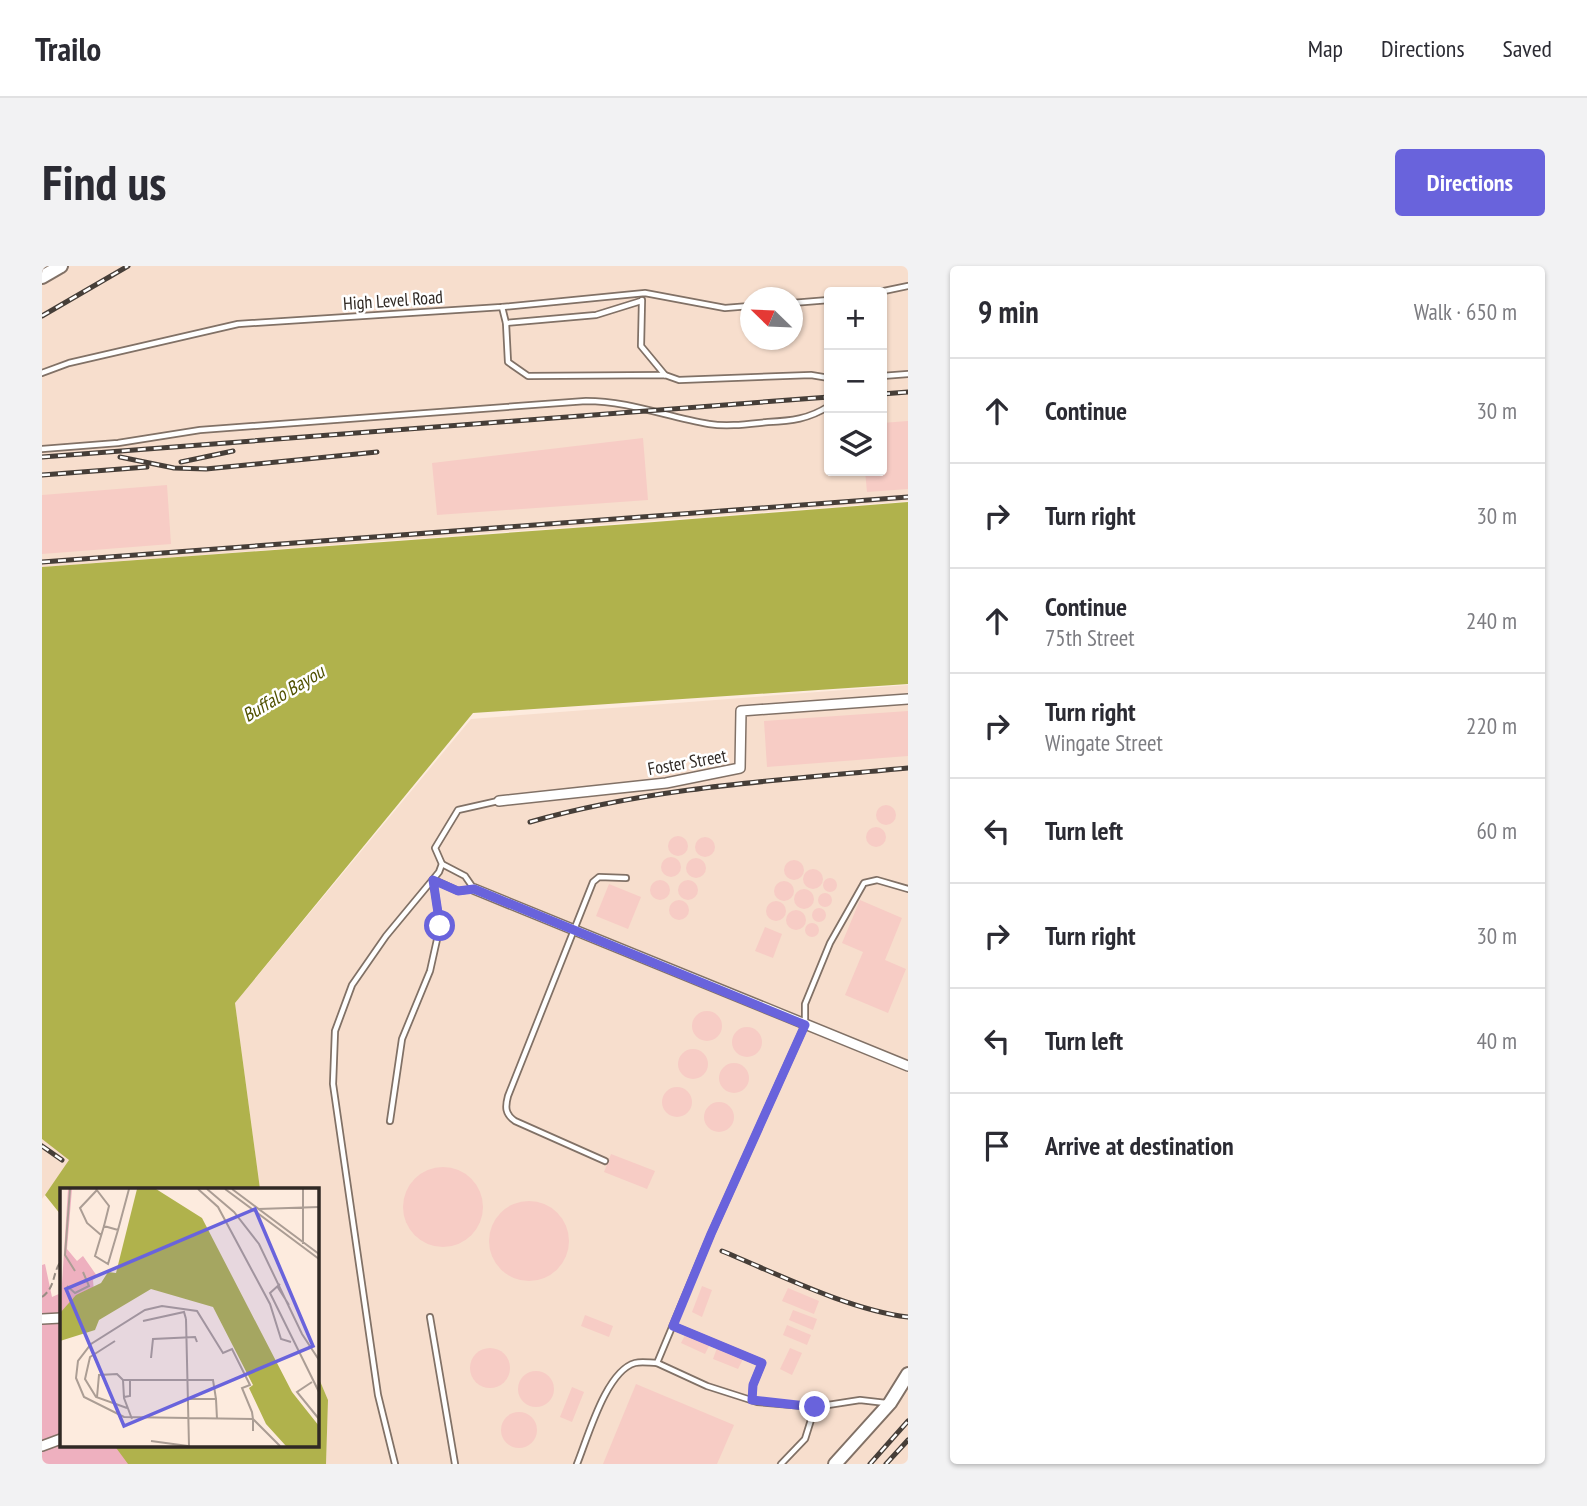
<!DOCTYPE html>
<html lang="en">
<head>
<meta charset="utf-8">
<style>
  body { margin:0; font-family:"PT Sans Narrow",sans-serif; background:#f2f2f3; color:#2b2b33 }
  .controls { position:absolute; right:21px; top:21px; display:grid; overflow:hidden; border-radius:7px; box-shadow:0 2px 5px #0004 }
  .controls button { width:63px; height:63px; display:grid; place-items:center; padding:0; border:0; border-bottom:2px solid #e1e1e2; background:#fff; color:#2b2b33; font:35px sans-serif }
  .compass { position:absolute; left:698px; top:21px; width:63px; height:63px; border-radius:50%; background:#fff; box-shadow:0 2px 5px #0004; rotate:293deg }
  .stop { position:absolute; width:21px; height:21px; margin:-16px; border:5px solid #6963dc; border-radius:50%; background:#fff }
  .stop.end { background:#6963dc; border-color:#fff; box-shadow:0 2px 7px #0008 }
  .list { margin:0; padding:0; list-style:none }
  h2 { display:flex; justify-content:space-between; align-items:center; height:91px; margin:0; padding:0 28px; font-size:30px }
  h2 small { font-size:23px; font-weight:400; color:#7c7c81 }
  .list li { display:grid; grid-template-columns:46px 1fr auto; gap:21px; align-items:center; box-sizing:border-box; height:105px; padding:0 28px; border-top:2px solid #e1e1e2 }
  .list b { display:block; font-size:26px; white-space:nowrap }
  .list p { margin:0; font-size:23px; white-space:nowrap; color:#7c7c81 }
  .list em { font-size:23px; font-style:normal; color:#7c7c81 }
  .icon { flex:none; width:38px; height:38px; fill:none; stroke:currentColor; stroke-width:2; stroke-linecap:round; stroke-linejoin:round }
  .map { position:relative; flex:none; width:866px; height:1198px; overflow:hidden; border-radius:7px }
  header { display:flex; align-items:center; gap:42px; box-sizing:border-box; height:98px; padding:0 35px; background:#fff; border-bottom:2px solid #e1e1e2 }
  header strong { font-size:33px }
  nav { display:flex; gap:38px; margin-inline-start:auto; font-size:24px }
  .intro { display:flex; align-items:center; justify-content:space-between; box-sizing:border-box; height:168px; padding:0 42px }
  h1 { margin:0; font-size:49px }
  .button { padding:18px 32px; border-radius:7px; background:#6963dc; color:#fff; font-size:24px; font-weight:700 }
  main { display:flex; gap:42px; padding:0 42px }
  aside { flex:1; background:#fff; border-radius:7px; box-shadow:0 2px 5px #0004 }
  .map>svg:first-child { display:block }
  .built { fill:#f7decd; fill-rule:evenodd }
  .green { fill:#eeb0bf }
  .water { fill:#b0b24c }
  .building { fill:#f7ccc5 }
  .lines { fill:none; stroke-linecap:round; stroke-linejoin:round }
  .lane-casing { stroke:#817166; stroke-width:8 }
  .street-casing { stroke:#817166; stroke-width:12 }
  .secondary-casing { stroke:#817166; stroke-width:16 }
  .path { stroke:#988c83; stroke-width:2; stroke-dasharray:7 3.5; stroke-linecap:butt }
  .lane { stroke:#fff; stroke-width:4.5 }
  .street { stroke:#fff; stroke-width:9 }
  .secondary { stroke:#fff; stroke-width:12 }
  .rail-casing { stroke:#463e38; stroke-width:5 }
  .rail { stroke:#fff; stroke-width:2.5; stroke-dasharray:8; stroke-linecap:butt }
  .route { stroke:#6963dc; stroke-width:9 }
  .labels { text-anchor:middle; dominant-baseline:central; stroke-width:5; stroke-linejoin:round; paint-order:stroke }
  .street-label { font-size:18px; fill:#302924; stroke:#fff }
  .water-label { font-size:19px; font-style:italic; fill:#515100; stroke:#fff }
  .inset-road { fill:none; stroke:#ab9d94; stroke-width:2 }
  .view { fill:#6963dc; fill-opacity:0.15; stroke:#6963dc; stroke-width:3.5 }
  .inset-edge { fill:none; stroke:#302924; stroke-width:3.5 }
</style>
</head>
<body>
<header>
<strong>Trailo</strong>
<nav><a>Map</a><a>Directions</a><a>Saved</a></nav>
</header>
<div class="intro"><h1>Find us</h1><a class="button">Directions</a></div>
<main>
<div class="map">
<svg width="866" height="1198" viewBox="0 0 866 1198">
  <rect width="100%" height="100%" fill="#fdebde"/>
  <g class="built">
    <path d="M0,0H866V235L0,301ZM787,26H840V205H787ZM708,32H750V74H708Z"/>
    <path d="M866,419V1198H284L286,1134L275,1108V923H218L193,737L429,453Z"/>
    <path d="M0,873L28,894L0,933Z"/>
  </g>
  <path class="green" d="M3,998L10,1031L19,1027V1179H103L106,1198H0V999Z"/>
  <g class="water">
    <path d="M866,236V418L431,447L193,737L218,923H19V949L3,929L27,894L0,873V301L600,257Z"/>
    <path d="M275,1108L286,1134L284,1198H86L72,1179H275Z"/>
  </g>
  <g class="building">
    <path d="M866,155V223L825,226L823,205H840V157Z"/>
    <path d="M601,172L606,234L395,249L390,197Z"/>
    <path d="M125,219L129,278L0,288V229Z"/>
    <path d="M866,445V490L725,501L722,455Z"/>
    <circle cx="844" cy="549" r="10"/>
    <circle cx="834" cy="571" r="10"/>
    <circle cx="636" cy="580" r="10"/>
    <circle cx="663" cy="581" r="10"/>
    <circle cx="629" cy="601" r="10"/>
    <circle cx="654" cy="602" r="10"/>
    <circle cx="752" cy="604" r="10"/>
    <circle cx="771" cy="613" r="10"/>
    <circle cx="788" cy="619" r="7"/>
    <circle cx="618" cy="624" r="10"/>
    <circle cx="646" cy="624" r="10"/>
    <circle cx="742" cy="625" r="10"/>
    <path d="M567,618L599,631L586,663L554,650Z"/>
    <circle cx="762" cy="633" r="10"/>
    <circle cx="783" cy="634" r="7"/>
    <path d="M818,634L860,652L843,694L864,703L846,747L803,729L821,686L800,677Z"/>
    <circle cx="637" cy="644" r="10"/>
    <circle cx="734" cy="645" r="10"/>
    <circle cx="777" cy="649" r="7"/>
    <circle cx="754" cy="654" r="10"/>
    <circle cx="770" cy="664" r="7"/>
    <path d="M723,661L740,668L731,692L713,685Z"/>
    <circle cx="665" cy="760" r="15"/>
    <circle cx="705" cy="776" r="15"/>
    <circle cx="651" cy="798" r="15"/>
    <circle cx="692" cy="812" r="15"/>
    <circle cx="635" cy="836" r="15"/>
    <circle cx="677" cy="851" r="15"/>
    <path d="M569,888L613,905L605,923L562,906Z"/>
    <circle cx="401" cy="941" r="40"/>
    <circle cx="487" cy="975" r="40"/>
    <path d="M660,1020L670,1024L660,1051L650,1046Z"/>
    <path d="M746,1022L777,1035L772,1048L740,1035Z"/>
    <path d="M751,1044L775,1053L771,1064L747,1054Z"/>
    <path d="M543,1049L571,1060L567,1071L539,1060Z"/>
    <path d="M745,1059L769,1069L765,1079L741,1069Z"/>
    <path d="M644,1067L668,1078L663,1088L639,1077Z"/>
    <circle cx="448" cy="1102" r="20"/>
    <path d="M675,1082L701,1093L696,1103L671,1093Z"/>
    <path d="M748,1082L760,1087L750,1109L738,1103Z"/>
    <circle cx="494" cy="1123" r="18"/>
    <path d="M594,1118L692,1159L675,1198H561Z"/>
    <path d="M530,1121L542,1126L530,1156L518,1151Z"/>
    <circle cx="477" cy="1164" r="18"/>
  </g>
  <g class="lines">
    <defs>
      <g id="lane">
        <path d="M837,26L866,20"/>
        <path d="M600,34L599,80L623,109"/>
        <path d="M750,37L787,34"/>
        <path d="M460,41L464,57L466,96L486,110L623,109L637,114L769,109L787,112"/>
        <path d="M464,57L554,49L599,35"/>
        <path d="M0,107L27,97L196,58L460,41L603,27L683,42L708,40"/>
        <path d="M840,110L866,108"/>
        <path d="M0,183L76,177L158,164L544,135C587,135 625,151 667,158C686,161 706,158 726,156C749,155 767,153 787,140"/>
        <path d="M392,614L416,625L432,623L423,610L400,598"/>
        <path d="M348,855L360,773L388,705L398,660L391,614"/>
        <path d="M563,895L473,855C463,848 463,841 466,830L551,616L557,611L584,612"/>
        <path d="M388,1051L413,1198"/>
        <path d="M631,1060L720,1097L711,1119L710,1134"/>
        <path d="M844,1137L818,1134L773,1141L715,1136L665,1120L615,1097L669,968L763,759V738L788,677L822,617L835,614L866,623"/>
        <path d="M353,1198L336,1129L291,818L293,765L310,719L344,670L397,606L400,598L393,582L416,544L456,535"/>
        <path d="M535,1198C546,1171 564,1105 593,1097C600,1095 608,1097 615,1097"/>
        <path d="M739,1198L763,1173L773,1141"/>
      </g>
      <g id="street">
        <path d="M457,535L624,517L698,502L699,445L866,433"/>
        <path d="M432,623L866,800"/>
        <path d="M0,1053L19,1052"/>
        <path d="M0,1180L19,1173"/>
      </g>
      <g id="secondary">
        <path d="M0,11L19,0"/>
        <path d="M793,1198L848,1137L866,1108"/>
      </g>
    </defs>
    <use href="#lane" class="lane-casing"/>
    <use href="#street" class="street-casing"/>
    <use href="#secondary" class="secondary-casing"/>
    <path class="path" d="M0,1031C14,1021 10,1007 19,995"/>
    <use href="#lane" class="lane"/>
    <use href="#street" class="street"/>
    <use href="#secondary" class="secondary"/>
    <defs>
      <g id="rail">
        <path d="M0,50L86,0"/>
        <path d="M840,128L866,126"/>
        <path d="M0,191L787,131"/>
        <path d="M78,191L132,202L164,203L335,186"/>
        <path d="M139,196L191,185"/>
        <path d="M0,209L105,201"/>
        <path d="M0,296L866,231"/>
        <path d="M488,556C611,521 739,514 866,502"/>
        <path d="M0,880L20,894"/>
        <path d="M680,985C736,1008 807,1044 866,1051"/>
        <path d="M828,1198L866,1155"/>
        <path d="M844,1198L866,1174"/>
      </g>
    </defs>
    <use href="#rail" class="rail-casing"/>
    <use href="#rail" class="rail"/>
  </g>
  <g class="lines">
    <path class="route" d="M398,660L391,614L416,625L432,623L763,759L669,968L631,1060L720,1097L711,1119L710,1134L773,1141"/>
  </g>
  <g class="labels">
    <g class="street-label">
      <text transform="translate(351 34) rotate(-4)">High Level Road</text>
      <text transform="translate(645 496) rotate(-10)">Foster Street</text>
    </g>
    <g class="water-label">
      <text transform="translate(241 427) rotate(-31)">Buffalo Bayou</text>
    </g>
  </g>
  <g transform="translate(18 922)">
    <rect width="259" height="259" fill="#fdebde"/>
    <path d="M8,1H12L7,61L17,73L23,68L37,88L33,92L34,104L0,127Z" fill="#eeb0bf"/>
    <path d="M77,1H96L142,30L232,204L259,238V258H226L206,236L189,200L193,197L153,119L91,101L39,132L35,142L0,153V125L16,107L41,95L48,84L56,85Z" fill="#b0b24c"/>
    <path class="inset-road" d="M10,1L5,67L15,83M36,1L49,18L44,38L58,42L69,1M138,1L158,19L210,116L221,151L231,154M147,1L174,24L199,56L242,146L259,172M165,1L259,71M172,1L259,66M37,2L20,20L27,35L41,47M198,21L259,19M44,38L35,68L48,76L58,42M243,56V1M220,96L210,105L259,204M7,98L15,105L29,98L23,84M217,98L229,117M126,131L129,258M83,133L124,124L126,131M55,153L30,169L25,191L36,209L67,220M91,170L93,151L135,149L137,154M252,194L237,204L259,231M37,209L39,187L57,186L63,192M64,209L70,208V192M127,211H156L157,231M72,231L64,210L63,192H153L156,211M193,231L64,229L24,209L16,190L18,173L31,156L85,122L102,118L137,123L163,165L172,161L190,197L182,200L192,224L193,231V243M193,231L220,258M91,253L128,258"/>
    <path class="view" d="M195,21L253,158L64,238L6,101Z"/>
    <rect width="259" height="259" class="inset-edge"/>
  </g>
</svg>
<div class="controls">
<button>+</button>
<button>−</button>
<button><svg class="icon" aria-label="layers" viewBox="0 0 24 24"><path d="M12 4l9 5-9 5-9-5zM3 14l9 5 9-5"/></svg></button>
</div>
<svg class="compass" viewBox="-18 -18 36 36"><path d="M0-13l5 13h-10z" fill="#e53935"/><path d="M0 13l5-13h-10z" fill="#7c7c81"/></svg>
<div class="stop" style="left:398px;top:660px"></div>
<div class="stop end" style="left:773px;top:1141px"></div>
</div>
<aside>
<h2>9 min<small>Walk · 650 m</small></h2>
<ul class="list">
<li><svg class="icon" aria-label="ahead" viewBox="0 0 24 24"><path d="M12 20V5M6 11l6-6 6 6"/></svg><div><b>Continue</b></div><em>30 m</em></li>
<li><svg class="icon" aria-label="right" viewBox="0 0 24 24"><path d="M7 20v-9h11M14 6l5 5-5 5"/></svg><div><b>Turn right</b></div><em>30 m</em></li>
<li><svg class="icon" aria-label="ahead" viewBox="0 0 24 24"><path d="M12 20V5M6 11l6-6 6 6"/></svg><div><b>Continue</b><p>75th Street</p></div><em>240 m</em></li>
<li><svg class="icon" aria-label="right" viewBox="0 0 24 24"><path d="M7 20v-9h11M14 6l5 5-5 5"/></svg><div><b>Turn right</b><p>Wingate Street</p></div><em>220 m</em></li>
<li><svg class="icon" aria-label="left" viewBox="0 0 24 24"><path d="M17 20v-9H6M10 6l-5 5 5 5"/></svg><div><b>Turn left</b></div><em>60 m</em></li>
<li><svg class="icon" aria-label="right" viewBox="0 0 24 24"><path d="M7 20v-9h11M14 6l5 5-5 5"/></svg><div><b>Turn right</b></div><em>30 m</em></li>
<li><svg class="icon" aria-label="left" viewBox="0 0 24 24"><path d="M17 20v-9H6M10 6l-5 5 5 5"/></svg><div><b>Turn left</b></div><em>40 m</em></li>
<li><svg class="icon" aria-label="arrive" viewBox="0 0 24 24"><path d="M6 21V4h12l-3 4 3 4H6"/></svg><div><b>Arrive at destination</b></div></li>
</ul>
</aside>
</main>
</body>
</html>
